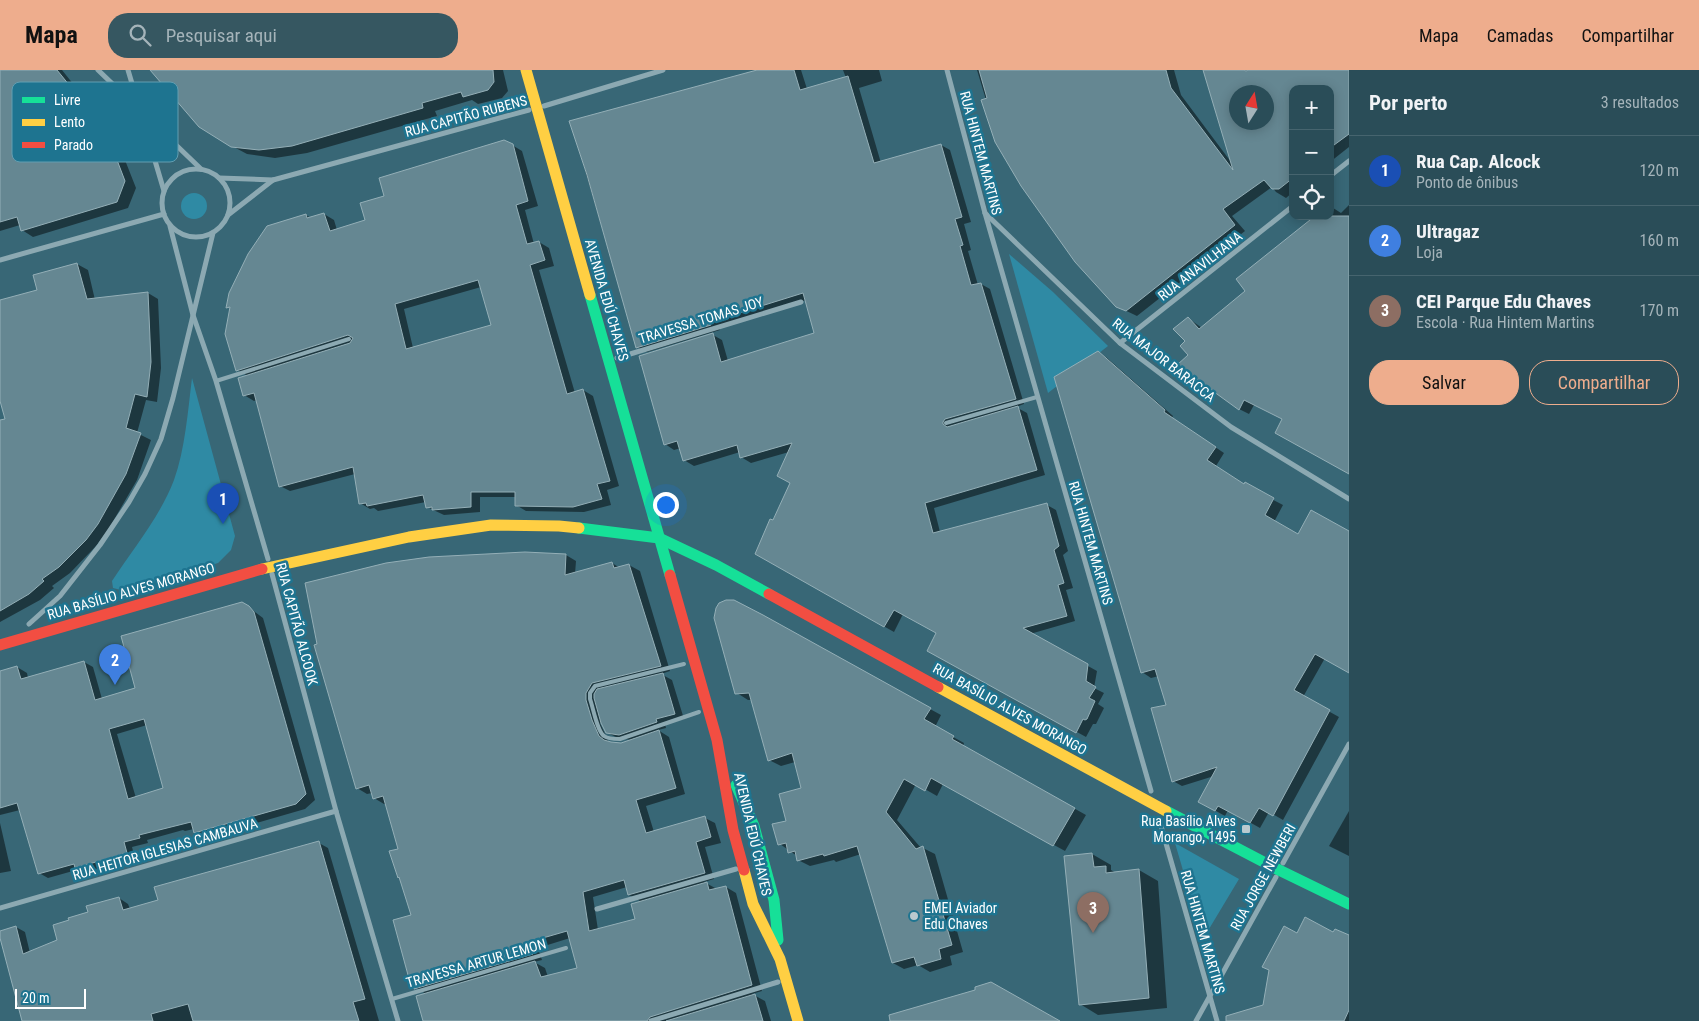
<!DOCTYPE html>
<html lang="pt">
<head>
<meta charset="utf-8">
<style>
  body { margin:0; font-family:"Roboto Condensed",sans-serif; background:#365761; color:#f1f3f6 }
  .controls { position:absolute; right:15px; top:15px; display:grid; overflow:hidden; border-radius:10px; box-shadow:0 2px 12px #0003 }
  .controls button { width:45px; height:45px; display:grid; place-items:center; padding:0; border:0; border-bottom:1px solid #46646e; background:#2a4d58; color:#f1f3f6; font:25px sans-serif }
  .compass { position:absolute; left:1229px; top:15px; width:45px; height:45px; border-radius:50%; background:#2a4d58; box-shadow:0 2px 12px #0003; rotate:11deg }
  .scale { position:absolute; left:15px; bottom:12px; width:71px; box-sizing:border-box; padding-left:5px; border:2px solid #fff; border-top:0; font-size:14px; line-height:18px; white-space:nowrap; color:#fff; -webkit-text-stroke:4px #1e7490; paint-order:stroke }
  .you { position:absolute; left:665px; top:434px; width:18px; height:18px; margin:-12px; border:4px solid #fff; border-radius:50%; background:#1a73e8; box-shadow:0 0 0 8px #1a73e833 }
  .badge { display:grid; place-items:center; width:32px; height:32px; border-radius:50%; background:#eead8d; color:#fff; font-size:16px; font-weight:700 }
  .pin { position:absolute; translate:-50% -41px; filter:drop-shadow(0 1px 2px #0008) }
  .pin::after { content:''; position:absolute; top:26px; width:18px; height:15px; background:inherit; clip-path:polygon(0 0,100% 0,50% 100%) }
  .list { margin:0; padding:0; list-style:none }
  h2 { display:flex; justify-content:space-between; align-items:center; height:65px; margin:0; padding:0 20px; font-size:21px }
  h2 small { font-size:16px; font-weight:400; color:#a5b4ba }
  .list li { display:grid; grid-template-columns:32px 1fr auto; gap:15px; align-items:center; box-sizing:border-box; height:70px; padding:0 20px; border-top:1px solid #46646e }
  .list b { display:block; font-size:19px; white-space:nowrap }
  .list p { margin:0; font-size:16px; white-space:nowrap; color:#a5b4ba }
  .list em { font-size:16px; font-style:normal; color:#a5b4ba }
  .actions { display:flex; gap:10px; padding:15px 20px }
  .actions a { flex:1; padding:11px 0; border:1px solid #eead8d; border-radius:20px; text-align:center; font-size:18px; color:#eead8d }
  .actions .main { background:#eead8d; color:#111 }
  .icon { flex:none; width:28px; height:28px; fill:none; stroke:currentColor; stroke-width:2; stroke-linecap:round; stroke-linejoin:round }
  .map { position:relative; flex:none; width:1349px; height:951px; overflow:hidden }
  header { display:flex; align-items:center; gap:30px; box-sizing:border-box; height:70px; padding:0 25px; background:#eead8d; color:#111 }
  header strong { font-size:24px }
  nav { display:flex; gap:28px; margin-inline-start:auto; font-size:18px }
  .search { width:350px; height:45px; background:#365761; display:flex; align-items:center; gap:12px; box-sizing:border-box; padding:0 18px; border-radius:20px; color:#a5b4ba; font-size:19px }
  main { display:flex }
  aside { flex:1; background:#2a4d58 }
  .map>svg:first-child { display:block }
  .green { fill:#2f8aa4 }
  .shadow { fill:#0007; fill-rule:evenodd }
  .building { fill:#658792; stroke:#94afb7; fill-rule:evenodd }
  .lines { fill:none; stroke-linecap:round; stroke-linejoin:round }
  .lane { stroke:#8ca9b2; stroke-width:4 }
  .street { stroke:#8ca9b2; stroke-width:5 }
  .fast { stroke:#16e098; stroke-width:11 }
  .slow { stroke:#ffcf43; stroke-width:11 }
  .jam { stroke:#f24e42; stroke-width:11 }
  .poi-dot { fill:#b9cacf; stroke:#1e7490; stroke-width:2 }
  .labels { text-anchor:middle; dominant-baseline:central; stroke-width:5; stroke-linejoin:round; paint-order:stroke }
  .street-label { font-size:14px; fill:#fff; stroke:#1e7490 }
  .poi-label { font-size:14px; fill:#fff; stroke:#1e7490; text-anchor:end }
  .key { fill:#1e7490; stroke:#629eb1; stroke-width:1 }
  .key-label { font-size:14px; fill:#fff }
</style>
</head>
<body>
<header>
<strong>Mapa</strong>
<div class="search"><svg class="icon" aria-label="search" viewBox="0 0 24 24"><circle cx="10" cy="10" r="6"/><path d="M15 15l6 6"/></svg>Pesquisar aqui</div>
<nav><a>Mapa</a><a>Camadas</a><a>Compartilhar</a></nav>
</header>
<main>
<div class="map">
<svg width="1349" height="951" viewBox="0 0 1349 951">
  <rect width="100%" height="100%" fill="#386776"/>
  <g class="green">
    <circle cx="194" cy="136" r="13"/>
    <path d="M1009,184L1053,222L1108,276L1048,323Z"/>
    <path d="M192,308L235,466L231,480L218,493L125,521L113,518L112,511C133,479 161,445 174,410C185,380 188,340 192,308Z"/>
    <path d="M1175,773L1239,809L1203,869Z"/>
  </g>
  <g class="shadow">
    <path d="M0,0H62L105,54H104L123,85L136,118L128,138L33,167L22,160L20,155L0,161Z"/>
    <path d="M153,0H503L508,21L502,28L478,34L472,30L435,41L437,46L307,83L275,88L247,84L232,76Z"/>
    <path d="M760,0H801L807,19L846,8L843,0H879L882,11L859,18L881,93L941,75L950,80L971,152L964,154L971,180L968,181L978,215L981,214L990,219L1024,334L1016,337L1027,343L1045,405L934,438L940,462L1047,435L1056,440L1068,481L1063,485L1073,518L1066,520L1075,551L1030,564L1097,601L1094,618L1104,623L1098,634L1104,638L1096,654H1093L1086,667L929,580L937,563L903,544L894,562L756,484L792,413L789,382L751,393L741,387L740,382L694,396L684,390L681,378L674,380L665,374L713,265L722,270L728,291L816,264L806,230L719,258L720,260L647,282L637,277L571,52Z"/>
    <path d="M977,0H1174L1181,25L1231,92L1204,0H1349V77L1330,92V19H1293V122L1286,128L1276,122L1272,117L1232,146L1245,161L1137,246L1116,236L986,30ZM1236,22H1266V52H1236Z"/>
    <path d="M512,75L522,81L538,136L525,140L534,174L539,172L549,178L554,196L539,200L575,323L583,320L593,326L619,416L607,420L611,435L584,442L526,441L516,435V427H480V442L444,445L427,437L426,432L378,441L374,438L370,439L360,433L355,404L290,421L280,416L257,330L254,331L244,325L248,306L237,300L231,239L228,237L306,145L311,148L324,144L334,150L337,160L366,151L386,127ZM481,217L492,256L413,278L404,239Z"/>
    <path d="M1349,135V402L1283,349L1254,335L1249,344L1239,339L1190,285L1186,272L1188,248L1202,258L1247,221L1330,146V136L1341,143Z"/>
    <path d="M77,194L88,200L95,230L148,223L158,229L161,298L157,332L146,330L137,363L151,370L137,410L108,460L96,476L70,503L52,516L54,518L40,530L0,552V352L6,350L0,326V231L38,221Z"/>
    <path d="M1098,282L1107,288L1173,346L1172,348L1224,383L1216,396L1245,415L1283,435L1274,452L1298,465L1349,463V601L1325,588L1303,627L1339,647L1283,750L1269,742L1260,758L1228,740L1225,746L1200,732L1214,706L1182,716L1173,711L1167,636L1159,606L1151,608L1142,602Z"/>
    <path d="M566,485L576,491L575,504L612,493L620,498L629,495L640,501L670,601L661,604L672,610L684,649L665,654L666,658L658,660L669,667L685,724L646,736L654,762L705,748L715,753L721,773L705,777L714,809L704,812L717,819L726,817L736,823L762,921L752,924L765,931L771,951H424L426,924L412,915V845L401,808L399,807V780L386,734H384L374,728L372,723L367,724L357,718ZM602,652L608,663L618,668L632,670L621,674L609,673L600,653ZM627,817L629,825L642,832L636,849L598,860L593,827ZM570,868L579,899L548,907L545,898L534,892L542,890L538,878Z"/>
    <path d="M251,539L263,548L315,730L305,739L204,768L195,763L194,759L185,761L183,760L147,770L148,773L132,777L135,788L85,802L80,799L48,808L39,803L20,740L0,745V602L17,597L27,603L28,608L84,592L93,597L102,629L137,619ZM147,655L165,718L136,728L117,664Z"/>
    <path d="M716,548L930,639L941,645L935,657L964,673L963,676L1086,745L1065,781L943,714L937,726L916,714L897,750L921,778H923L935,784L963,882L950,886L952,895L930,902L918,895L904,899L893,893L861,784L836,792L834,790L810,796L798,790L797,786L780,774L802,719L795,692L781,696L769,690L752,630H748L737,623Z"/>
    <path d="M1349,741V786L1329,776Z"/>
    <path d="M0,753L11,801L0,803Z"/>
    <path d="M319,773L328,778L379,951H24L0,862L16,857L25,862L30,883L59,871L90,843L119,828L128,834L130,839L159,831Z"/>
    <path d="M1092,784L1111,795V800L1116,803L1139,800L1158,811L1167,938L1098,945L1080,934Z"/>
    <path d="M1298,864L1349,872V951H1242L1264,936Z"/>
  </g>
  <g class="building">
    <path d="M0,0H57L95,47L94,48L112,77L125,111L117,132L21,161L17,147L0,152Z"/>
    <path d="M150,0H493L494,12L488,20L463,27L461,22L422,33L423,38L292,76L259,80L231,77L199,57Z"/>
    <path d="M757,0H794L800,20L848,6L874,93L941,74L962,147L955,149L963,175L960,176L971,215L981,213L1016,329L945,349L943,352V354L947,357L1018,336L1037,400L925,433L933,463L1047,433L1059,476L1054,480L1064,513L1058,515L1067,546L1023,558L1088,594L1086,611L1096,617L1089,628L1095,631L1087,649L1085,650L1083,649L1076,663L927,581L936,563L894,540L884,557L755,484L770,449L773,450L790,413L777,406L792,373L740,388L737,375L683,391L677,371L664,375L639,286L713,263L721,292L814,263L803,223L710,252L711,255L636,278L587,105L569,51Z"/>
    <path d="M979,0H1166L1171,18L1233,100L1203,0H1244L1246,1L1248,0H1349V64L1330,78V19H1293V108L1279,119H1272L1264,110L1223,139L1235,155L1126,241L1116,237L1075,192L1021,116L995,72L981,30L987,28ZM1236,22H1266V52H1236Z"/>
    <path d="M504,70L513,74L528,131L516,135L527,174L539,171L545,190L530,195L567,324L583,319L610,411L597,414L602,429L573,437L515,436V422H471V437L432,440V437L426,438L423,425L367,436L366,433L359,434L353,397L279,417L254,323L243,326L238,308L350,273L353,268L348,265L236,301L225,264L230,237L226,238L229,223L248,184L267,156L306,144L307,148L324,143L330,161L365,150L360,133L384,126L379,108ZM478,210L491,255L406,279L395,234Z"/>
    <path d="M1315,146H1349V404L1275,363L1282,349L1244,330L1239,340L1177,295L1188,285L1180,276L1185,271L1173,259L1188,247L1199,259L1245,221L1236,209Z"/>
    <path d="M77,193L87,229L148,222L151,292L147,327L135,324L126,358L141,363L126,404L98,454L86,470L59,497L42,509L44,511L29,524L0,541V350L5,349L0,331V230L37,220L33,205Z"/>
    <path d="M1098,281L1165,340L1164,342L1216,377L1207,390L1244,414L1245,412L1274,428L1265,445L1298,464L1311,440L1349,461V603L1315,584L1294,620L1330,640L1273,746L1259,738L1250,753L1218,736L1215,741L1198,732L1217,697L1172,712L1151,638L1166,635L1155,599L1141,603L1054,307Z"/>
    <path d="M525,482L566,484L565,505L612,492L614,498L629,494L661,596L592,613L586,623V630L592,650L599,666L604,670L611,672L621,673L659,660L676,718L636,730L646,763L705,746L711,767L696,772L705,803L628,825L624,810L583,822L589,861L635,849L631,834L707,812L709,820L726,816L752,915L650,947L647,951H423L416,926L535,891L541,907L577,898L567,861L529,872L533,884L414,919L413,915L411,916L393,850L411,845L399,807L398,808L389,781L398,779L383,726L373,729L369,715L356,719L314,575L317,574L305,513L386,493L429,487Z"/>
    <path d="M726,530H734L763,545L931,638L924,649L954,666L952,669L1075,738L1053,776L931,708L925,721L904,709L886,742L916,779L923,776L952,875L939,879L941,889L917,896L914,887L892,893L857,776L824,786L823,784L797,791L795,781L788,783L786,773L778,775L772,754L786,751L779,724L801,718L792,683L768,691L749,623L735,624L714,548L716,538L719,533Z"/>
    <path d="M242,532L249,536L254,542L306,724L296,734L194,763L191,752L139,765L140,768L124,772L127,783L75,798L74,794L38,804L17,733L0,738V601L17,596L21,609L84,591L95,630L135,618L121,566ZM144,649L163,718L128,729L109,659Z"/>
    <path d="M663,603L675,644L656,649L657,652L619,665L606,663L601,653L594,628V624L597,619Z"/>
    <path d="M319,771L365,929L353,932L359,951H193L188,934L151,944L153,951H22L0,868V861L16,856L23,884L57,870L53,855L69,850L68,848L88,842L86,836L119,827L123,840L158,830L154,817Z"/>
    <path d="M1092,783L1094,797L1106,796V803L1139,799L1149,928L1079,935L1064,786Z"/>
    <path d="M1305,847L1333,862L1335,859L1349,865V940L1344,951H1226V946L1263,935L1269,900L1262,897L1284,856L1297,863Z"/>
    <path d="M991,912L1060,951H890L889,945L975,920V917Z"/>
    <path d="M755,924L763,951H666Z"/>
  </g>
  <g class="lines">
    <g class="lane">
      <path d="M216,311L349,269"/>
      <path d="M946,353L1037,327"/>
      <path d="M684,594L595,616L590,623V629C593,637 597,661 604,666C608,669 615,669 620,669L699,642"/>
      <path d="M392,929L566,878"/>
    </g>
    <g class="street">
      <path d="M98,0L201,99"/>
      <path d="M128,0L164,121"/>
      <path d="M947,0L985,143L1151,721"/>
      <path d="M544,36L663,0"/>
      <circle cx="196" cy="133" r="34"/>
      <path d="M1330,106L1349,91"/>
      <path d="M219,108L273,110L529,40"/>
      <path d="M985,143L1120,273L1231,357L1349,429"/>
      <path d="M228,145L273,110"/>
      <path d="M170,156L193,245L216,311L268,489"/>
      <path d="M0,190L164,144"/>
      <path d="M1120,273L1293,136"/>
      <path d="M617,288L801,232"/>
      <path d="M272,504L336,741L398,951"/>
      <path d="M29,554L60,526L100,475L129,432L145,404L161,369L173,328L213,163"/>
      <path d="M1159,749L1217,951"/>
      <path d="M1283,793L1349,674"/>
      <path d="M0,838L336,741"/>
      <path d="M597,839L736,799"/>
      <path d="M651,951L778,912"/>
      <path d="M1196,951L1276,807"/>
    </g>
    <g class="fast">
      <path d="M590,225L670,505"/>
      <path d="M579,458L659,468L716,495L769,524"/>
      <path d="M736,715L754,756L774,830L778,870"/>
      <path d="M1166,741L1279,800L1349,834"/>
    </g>
    <g class="slow">
      <path d="M526,0L590,225"/>
      <path d="M262,499L409,467L491,455L559,456L579,458"/>
      <path d="M938,617L1166,741"/>
      <path d="M744,800L753,834L780,889L798,951"/>
    </g>
    <g class="jam">
      <path d="M670,505L717,670L733,760L744,800"/>
      <path d="M769,524L938,617"/>
      <path d="M0,575L262,499"/>
    </g>
  </g>
  <g class="poi-dot">
    <rect x="1241" y="754" width="10" height="10" rx="2.5"/>
    <circle cx="914" cy="846" r="5"/>
  </g>
  <g class="labels">
    <g class="street-label">
      <text transform="translate(466 46) rotate(-15)">RUA CAPITÃO RUBENS</text>
      <text transform="translate(981 83) rotate(75)">RUA HINTEM MARTINS</text>
      <text transform="translate(1200 196) rotate(-38)">RUA ANAVILHANA</text>
      <text transform="translate(607 230) rotate(74)">AVENIDA EDÚ CHAVES</text>
      <text transform="translate(701 250) rotate(-17)">TRAVESSA TOMAS JOY</text>
      <text transform="translate(1164 290) rotate(38)">RUA MAJOR BARACCA</text>
      <text transform="translate(1091 473) rotate(74)">RUA HINTEM MARTINS</text>
      <text transform="translate(131 521) rotate(-16)">RUA BASÍLIO ALVES MORANGO</text>
      <text transform="translate(297 554) rotate(75)">RUA CAPITÃO ALCOOK</text>
      <text transform="translate(1010 639) rotate(29)">RUA BASÍLIO ALVES MORANGO</text>
      <text transform="translate(753 764) rotate(77)">AVENIDA EDÚ CHAVES</text>
      <text transform="translate(165 779) rotate(-16)">RUA HEITOR IGLESIAS CAMBAUVA</text>
      <text transform="translate(1263 807) rotate(-61)">RUA JORGE NEWBERI</text>
      <text transform="translate(1203 862) rotate(74)">RUA HINTEM MARTINS</text>
      <text transform="translate(476 893) rotate(-16)">TRAVESSA ARTUR LEMON</text>
    </g>
    <g class="poi-label">
      <text x="1236" y="751">Rua Basílio Alves<tspan x="1236" dy="16">Morango, 1495</tspan></text>
      <text x="924" y="838" text-anchor="start">EMEI Aviador<tspan x="924" dy="16">Edu Chaves</tspan></text>
    </g>
  </g>
  <rect x="12" y="12" width="166" height="80" rx="8" class="key"/>
  <rect x="22" y="27" width="23" height="6" fill="#16e098"/>
  <rect x="22" y="49" width="23" height="7" fill="#ffcf43"/>
  <rect x="22" y="72" width="23" height="6" fill="#f24e42"/>
  <g class="key-label">
    <text x="54" y="35">Livre</text>
    <text x="54" y="57">Lento</text>
    <text x="54" y="80">Parado</text>
  </g>
</svg>
<div class="controls">
<button>+</button>
<button>−</button>
<button><svg class="icon" aria-label="locate" viewBox="0 0 24 24"><circle cx="12" cy="12" r="6"/><path d="M12 2v4M12 18v4M2 12h4M18 12h4"/></svg></button>
</div>
<svg class="compass" viewBox="-18 -18 36 36"><path d="M0-13l5 13h-10z" fill="#e53935"/><path d="M0 13l5-13h-10z" fill="#a5b4ba"/></svg>
<div class="scale">20 m</div>
<div class="you"></div>
<div class="pin badge" style="left:223px;top:454px;background:#1a4fb4">1</div>
<div class="pin badge" style="left:115px;top:615px;background:#3f7fe0">2</div>
<div class="pin badge" style="left:1093px;top:863px;background:#8d6e63">3</div>
</div>
<aside>
<h2>Por perto<small>3 resultados</small></h2>
<ul class="list">
<li><span class="badge" style="background:#1a4fb4">1</span><div><b>Rua Cap. Alcock</b><p>Ponto de ônibus</p></div><em>120 m</em></li>
<li><span class="badge" style="background:#3f7fe0">2</span><div><b>Ultragaz</b><p>Loja</p></div><em>160 m</em></li>
<li><span class="badge" style="background:#8d6e63">3</span><div><b>CEI Parque Edu Chaves</b><p>Escola · Rua Hintem Martins</p></div><em>170 m</em></li>
</ul>
<div class="actions"><a class="main">Salvar</a><a>Compartilhar</a></div>
</aside>
</main>
</body>
</html>
